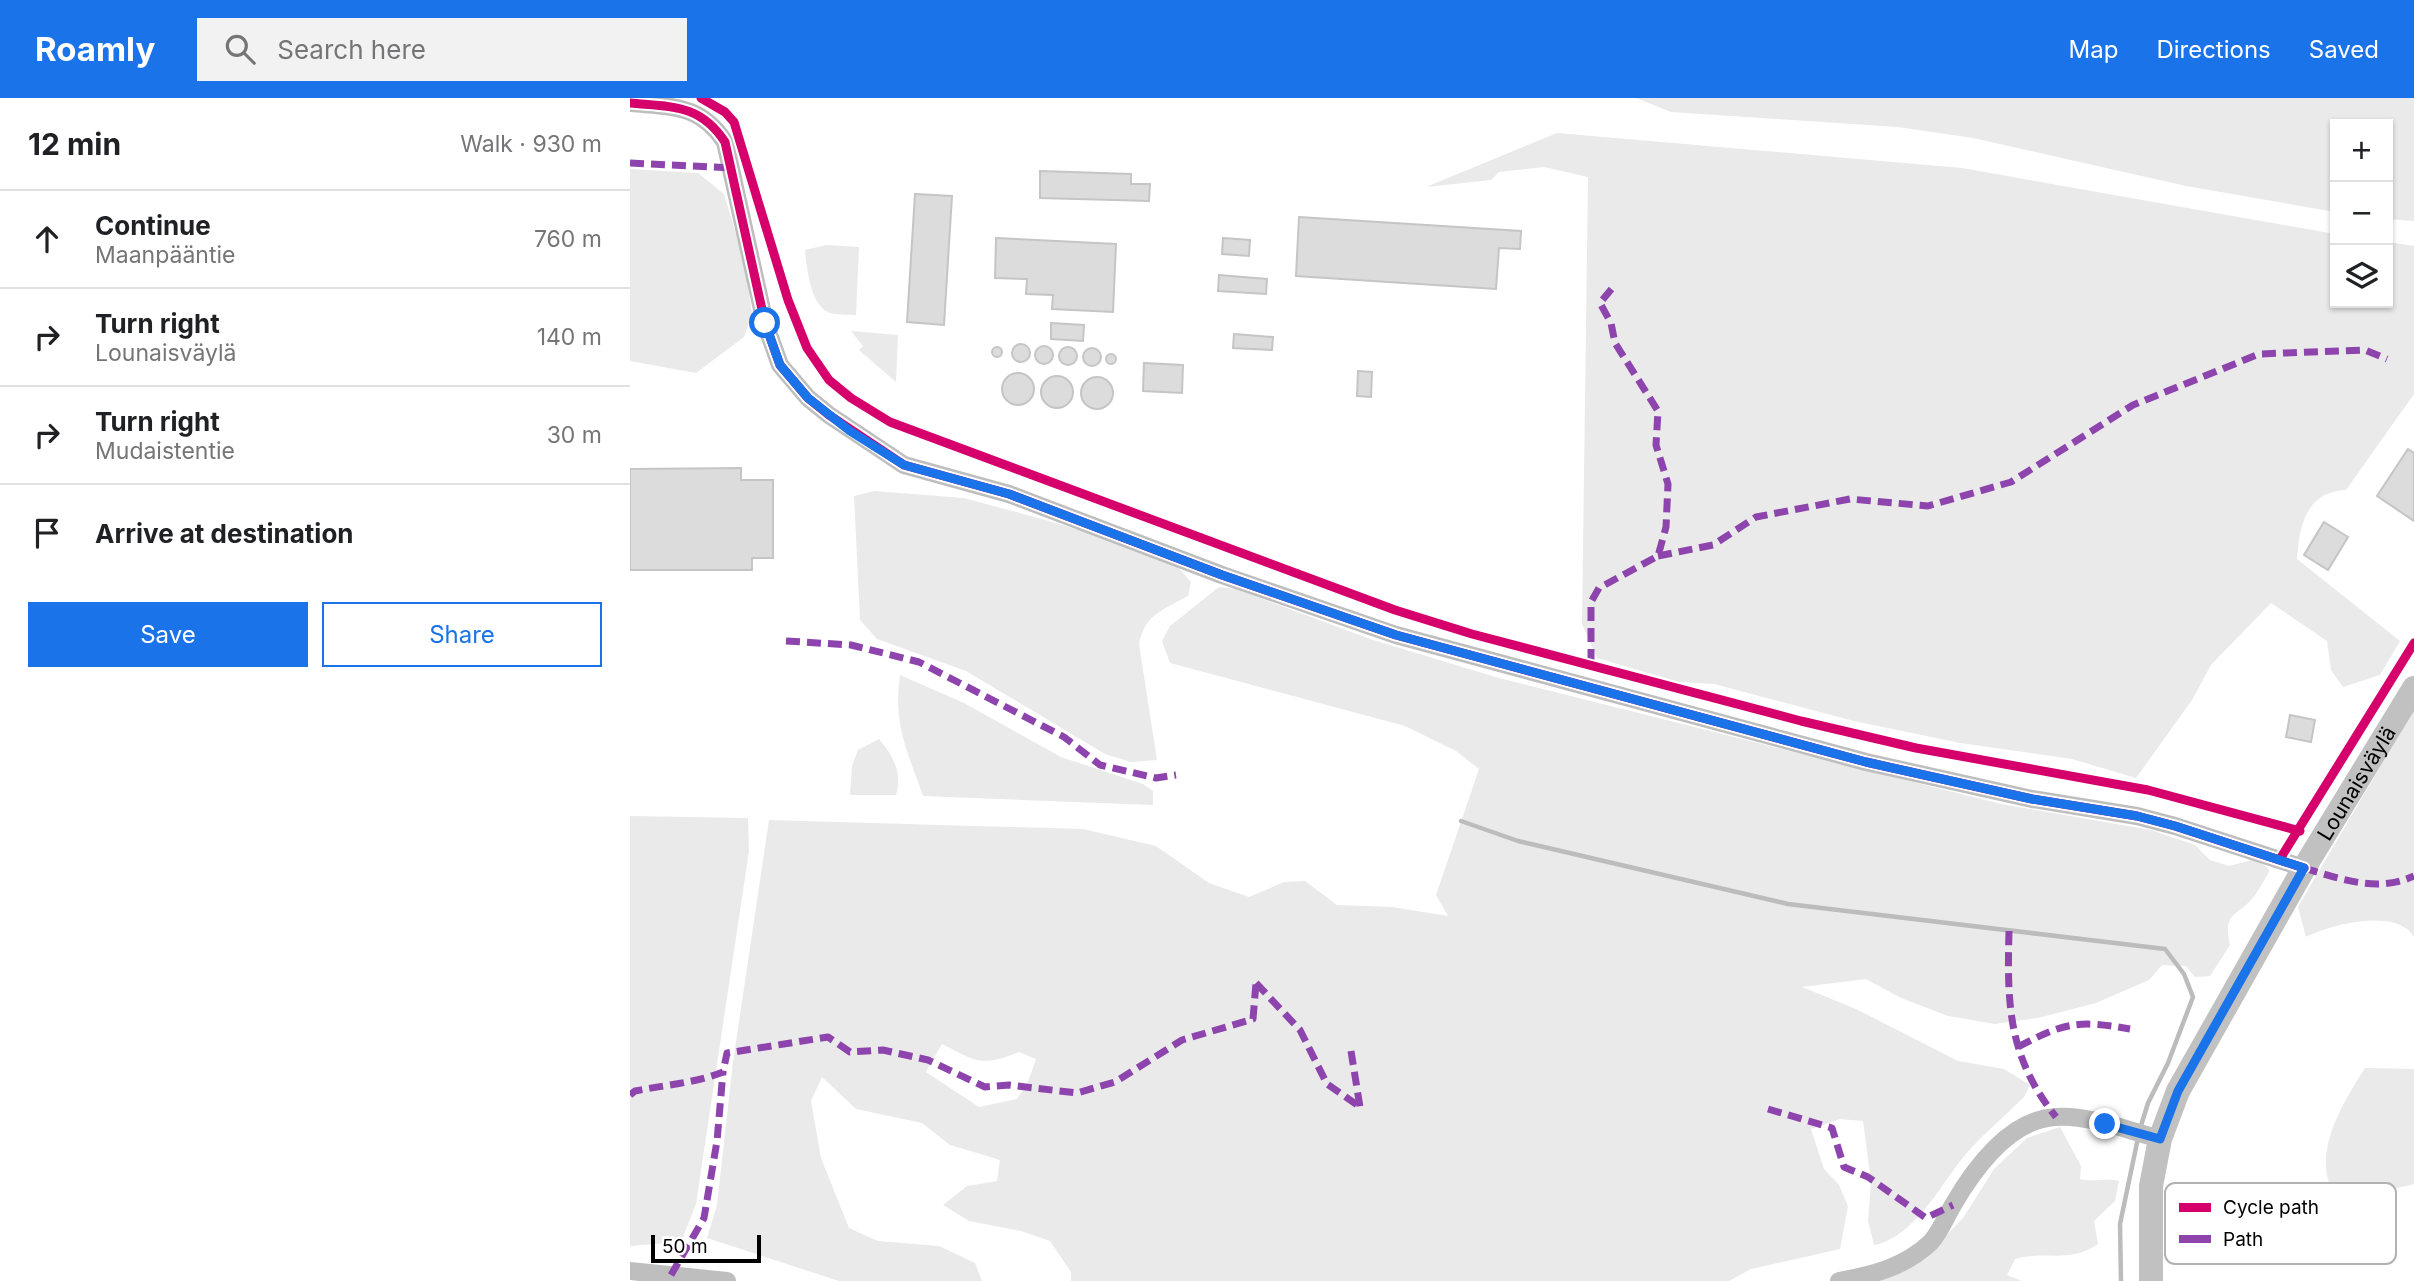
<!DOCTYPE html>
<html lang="en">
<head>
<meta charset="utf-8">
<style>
  body { margin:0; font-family:Inter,sans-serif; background:#f2f2f2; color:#202124 }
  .controls { position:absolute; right:21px; top:21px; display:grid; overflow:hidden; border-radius:0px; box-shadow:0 2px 5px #0004 }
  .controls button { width:63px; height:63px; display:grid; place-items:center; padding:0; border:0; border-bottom:2px solid #e0e0e0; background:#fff; color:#202124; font:35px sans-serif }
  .scale { position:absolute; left:21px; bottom:18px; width:110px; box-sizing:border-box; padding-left:7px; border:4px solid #000; border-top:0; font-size:19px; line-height:24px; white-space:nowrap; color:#000; -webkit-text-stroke:5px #fff; paint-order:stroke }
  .stop { position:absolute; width:21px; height:21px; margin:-16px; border:5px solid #1a73e8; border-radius:50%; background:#fff }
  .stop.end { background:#1a73e8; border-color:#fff; box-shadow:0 2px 7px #0008 }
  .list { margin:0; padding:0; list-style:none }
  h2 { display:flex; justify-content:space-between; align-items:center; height:91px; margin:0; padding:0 28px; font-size:30px }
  h2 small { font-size:23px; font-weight:400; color:#757577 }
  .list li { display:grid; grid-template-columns:46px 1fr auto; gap:21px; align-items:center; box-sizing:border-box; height:98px; padding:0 28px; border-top:2px solid #e0e0e0 }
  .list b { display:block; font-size:26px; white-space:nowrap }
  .list p { margin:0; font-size:23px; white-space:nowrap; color:#757577 }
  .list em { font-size:23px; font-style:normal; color:#757577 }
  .actions { display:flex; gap:14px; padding:21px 28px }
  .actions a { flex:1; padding:16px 0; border:2px solid #1a73e8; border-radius:0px; text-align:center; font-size:24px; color:#1a73e8 }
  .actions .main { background:#1a73e8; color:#fff }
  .icon { flex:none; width:38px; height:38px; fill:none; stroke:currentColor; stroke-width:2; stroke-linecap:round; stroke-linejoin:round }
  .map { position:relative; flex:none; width:1784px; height:1183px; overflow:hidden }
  header { display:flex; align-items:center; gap:42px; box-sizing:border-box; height:98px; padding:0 35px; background:#1a73e8; color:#fff }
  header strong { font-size:33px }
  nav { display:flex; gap:38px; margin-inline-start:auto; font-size:24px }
  .search { width:490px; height:63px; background:#f2f2f2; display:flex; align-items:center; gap:18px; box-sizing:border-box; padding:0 24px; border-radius:0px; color:#757577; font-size:26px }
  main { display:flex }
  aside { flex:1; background:#fff }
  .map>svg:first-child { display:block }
  .green { fill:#eaeaea; fill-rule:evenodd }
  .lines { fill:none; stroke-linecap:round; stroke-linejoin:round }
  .stream { stroke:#bcbcbc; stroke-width:4.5 }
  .building { fill:#dcdcdc; stroke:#c5c5c5; stroke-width:2 }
  .street { stroke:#bebebe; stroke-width:18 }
  .secondary { stroke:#c1c1c1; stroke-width:24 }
  .quiet { stroke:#8e44ad; stroke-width:7; stroke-dasharray:14 7; stroke-linecap:butt }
  .cycleway-casing { stroke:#fff; stroke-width:13 }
  .cycleway { stroke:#d6006c; stroke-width:9 }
  .route { stroke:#1a73e8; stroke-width:9 }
  .labels { text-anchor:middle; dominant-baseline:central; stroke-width:7; stroke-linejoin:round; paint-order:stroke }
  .street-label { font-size:21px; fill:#000; stroke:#fff }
  .key { fill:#fff; stroke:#b2b2b2; stroke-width:2 }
  .key-label { font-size:19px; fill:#000 }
</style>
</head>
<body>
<header>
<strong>Roamly</strong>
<div class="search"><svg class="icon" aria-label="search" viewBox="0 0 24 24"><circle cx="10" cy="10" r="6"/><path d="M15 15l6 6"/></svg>Search here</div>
<nav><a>Map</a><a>Directions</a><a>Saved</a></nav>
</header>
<main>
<aside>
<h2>12 min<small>Walk · 930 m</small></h2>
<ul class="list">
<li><svg class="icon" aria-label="ahead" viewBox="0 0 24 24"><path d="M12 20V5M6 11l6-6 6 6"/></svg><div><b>Continue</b><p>Maanpääntie</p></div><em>760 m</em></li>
<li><svg class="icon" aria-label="right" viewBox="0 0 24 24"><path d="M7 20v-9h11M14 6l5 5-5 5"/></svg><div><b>Turn right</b><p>Lounaisväylä</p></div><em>140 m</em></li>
<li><svg class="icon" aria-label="right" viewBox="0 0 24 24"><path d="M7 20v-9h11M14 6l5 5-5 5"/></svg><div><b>Turn right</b><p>Mudaistentie</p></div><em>30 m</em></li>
<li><svg class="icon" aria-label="arrive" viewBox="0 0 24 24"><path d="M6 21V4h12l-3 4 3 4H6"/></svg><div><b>Arrive at destination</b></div></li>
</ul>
<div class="actions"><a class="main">Save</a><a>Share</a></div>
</aside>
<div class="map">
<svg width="1784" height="1183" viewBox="0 0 1784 1183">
  <rect width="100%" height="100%" fill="#fff"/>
  <g class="green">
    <path d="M1006,0H1784V123L1758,121V26H1705V114L1556,88L1343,40L1268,29L1041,14Z"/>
    <path d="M927,35L1332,70L1705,136V205H1758V144L1784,148V296L1716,392C1677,393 1669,427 1667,461L1770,543L1750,577L1713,589L1701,572L1697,543L1641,505L1581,567L1562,602L1506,680L1442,661L1330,645L1224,623L1084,586L1049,584L967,560L952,526L958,79L914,69L869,74L861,82L796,89Z"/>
    <path d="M0,71L68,75L94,96L114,162L122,216L114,239L66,275L0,263Z"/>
    <path d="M196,147L229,149L226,217C218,216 206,218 198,214C180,205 177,171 175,152Z"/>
    <path d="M221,233L268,237L266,284L229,252L233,248Z"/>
    <path d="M244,393L334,400L419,423L504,449L547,468L561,484L558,498C533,512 515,516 509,546L527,662L501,664L475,656L336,573L247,541L230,522L224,398Z"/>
    <path d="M589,489L606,491L740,541L869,580L1371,706L1521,732L1565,747L1580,762L1599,768L1626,761L1640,772C1635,780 1631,789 1625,797C1609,819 1592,812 1600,847L1580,878L1565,879L1556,868L1532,867L1519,882L1466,905L1408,920L1365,926L1318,918L1271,900L1236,881L1172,889L1226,911L1328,963L1374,971L1400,987L1394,999C1375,1018 1353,1036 1335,1057C1311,1086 1284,1140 1244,1147L1238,1123L1241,1083L1233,1023L1210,1021L1181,1031L1194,1071L1209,1087L1218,1108L1210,1151L1121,1171L1099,1183H441V1174L420,1143L391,1133L339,1123L313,1107L337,1088L367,1083L370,1062L320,1047L292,1025L226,1011L192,979L181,1003L191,1060L219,1130L248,1143L309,1148L345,1165L352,1183H209L77,1140L87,1107L103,964L139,722L453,731L526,748L579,785L619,799L654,784L675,783L707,807L762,809L818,818L806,797L849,671L826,653L775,628L540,565L532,543L540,528ZM312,946C347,964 350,969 389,954L406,961L398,984L387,1001L349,1009L296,974Z"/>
    <path d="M270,577L334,605L431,659L513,686L523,693V707L293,698C277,652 263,627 270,577Z"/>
    <path d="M1784,611V839C1767,809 1700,827 1676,839L1668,809Z"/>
    <path d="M249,641C263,657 273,676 266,697H220L222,668L228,652Z"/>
    <path d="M0,718L118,720L119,753L66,1106L51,1144L0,1148Z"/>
    <path d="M1735,970L1784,971V1086L1724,1100L1699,1085C1686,1048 1715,1001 1735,970Z"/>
    <path d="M1430,1029L1451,1068L1450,1081C1465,1085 1474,1079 1489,1083L1485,1103L1464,1123L1468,1146C1439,1166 1417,1152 1385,1161L1377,1177L1392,1183H1231L1301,1153L1333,1120L1364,1071L1397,1040Z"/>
  </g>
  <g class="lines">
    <g class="stream">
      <path d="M831,723L888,743L1158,806L1535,851L1554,876L1563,899L1538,965L1518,1005L1510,1031"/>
      <path d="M1491,1183L1490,1126L1508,1040"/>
    </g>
  </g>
  <g class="building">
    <path d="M410,73L501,76V86H520L519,103L410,100Z"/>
    <path d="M285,96L322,98L314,227L277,224Z"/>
    <path d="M669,119L891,133L890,151L869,150L866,191L666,178Z"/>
    <path d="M366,140L486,146L483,214L422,211L423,197L396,196L397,181L365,180Z"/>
    <path d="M593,140L620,142L619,158L592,156Z"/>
    <path d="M589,177L637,181L636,196L588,193Z"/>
    <path d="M421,225L454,227L453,243L421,241Z"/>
    <path d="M604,236L643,239L642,252L603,250Z"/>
    <circle cx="391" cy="255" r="9"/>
    <circle cx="414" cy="257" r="9"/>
    <circle cx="367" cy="254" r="5"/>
    <circle cx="438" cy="258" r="9"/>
    <circle cx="462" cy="259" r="9"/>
    <circle cx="481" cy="261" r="5"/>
    <path d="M514,265L553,267L552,295L513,293Z"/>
    <path d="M728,273L742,274L741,299L727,298Z"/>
    <circle cx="388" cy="291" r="16"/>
    <circle cx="427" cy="294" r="16"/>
    <circle cx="467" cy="295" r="16"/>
    <path d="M1778,351L1784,355V423L1747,398Z"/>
    <path d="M111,370V382H143V460H122V472H0V371Z"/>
    <path d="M1694,424L1718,439L1698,472L1674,457Z"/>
    <path d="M1660,617L1685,622L1681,644L1656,639Z"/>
  </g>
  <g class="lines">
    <g class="street">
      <path d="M0,5C42,9 70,6 95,44L135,225L150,267L178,300L199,317L274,367L379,396L592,477L766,537L1236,664L1402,701L1507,718L1545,728L1674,770"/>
      <path d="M0,1173L97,1183"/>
      <path d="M1209,1183C1243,1177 1275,1169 1301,1144C1310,1134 1316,1119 1323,1107C1344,1071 1379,1022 1425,1019C1457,1016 1500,1033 1530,1041"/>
    </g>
    <path class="secondary" id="s1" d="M1521,1183V1088L1530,1041L1548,993L1674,770L1784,590"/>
    <g class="quiet">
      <path d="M0,65L102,70"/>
      <path d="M1028,458L1083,447L1126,419L1220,401L1298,408L1381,384L1503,307L1629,256L1735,252L1757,261"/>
      <path d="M156,543L221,547L289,564L434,639L470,667L526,680L546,677"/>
      <path d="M961,565V504L969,490L1028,458L1036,429L1038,386L1026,347L1028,313L985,245L981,225L970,205L984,188"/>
      <path d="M1674,770C1710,781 1748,795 1784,778"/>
      <path d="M1379,833C1377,906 1378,959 1426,1019"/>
      <path d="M626,885L670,932L697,986L730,1009"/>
      <path d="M1388,949C1435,924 1448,922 1500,931"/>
      <path d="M721,953L730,1009"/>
      <path d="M0,997L5,993C34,987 66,985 93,974L97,955L198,939L220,954L253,952L298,962L355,989L379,987L447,995L485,984L552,942L623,921L626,885"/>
      <path d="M1138,1011L1202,1030L1214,1069L1238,1079L1296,1120L1323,1107"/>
      <path d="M41,1177L74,1120L87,1043L93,974"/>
    </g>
    <defs>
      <g id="cycleway">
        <path d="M71,0L95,14L104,24L158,202L177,250L199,282L221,300L260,324L765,512L842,536L1171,623L1286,650L1518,692L1670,733"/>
        <path d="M0,5C42,9 70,6 95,44L135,225L150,267L178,300L199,317L274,367L379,396L592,477L766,537L1236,664L1402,701L1507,718L1545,728L1674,770"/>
        <path d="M1650,761L1784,545"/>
      </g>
    </defs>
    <use href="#cycleway" class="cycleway-casing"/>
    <use href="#cycleway" class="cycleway"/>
  </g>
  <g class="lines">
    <path class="route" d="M135,225L150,267L178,300L220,333L274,367L379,396L592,477L766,537L1236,664L1402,701L1507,718L1545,728L1674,770L1548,993L1530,1041L1475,1026"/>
  </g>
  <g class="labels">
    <g class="street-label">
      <text stroke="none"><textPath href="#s1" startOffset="550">Lounaisväylä</textPath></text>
    </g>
  </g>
  <rect x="1535" y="1085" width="231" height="81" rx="10" class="key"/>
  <rect x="1549" y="1105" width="32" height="9" fill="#d6006c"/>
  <rect x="1549" y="1137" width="32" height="8" fill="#8e44ad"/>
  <g class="key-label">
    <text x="1593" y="1116">Cycle path</text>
    <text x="1593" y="1148">Path</text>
  </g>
</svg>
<div class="controls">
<button>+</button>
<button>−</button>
<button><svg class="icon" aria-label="layers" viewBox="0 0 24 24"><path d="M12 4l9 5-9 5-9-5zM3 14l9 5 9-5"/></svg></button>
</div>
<div class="scale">50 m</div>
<div class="stop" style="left:135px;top:225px"></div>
<div class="stop end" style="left:1475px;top:1026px"></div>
</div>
</main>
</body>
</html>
